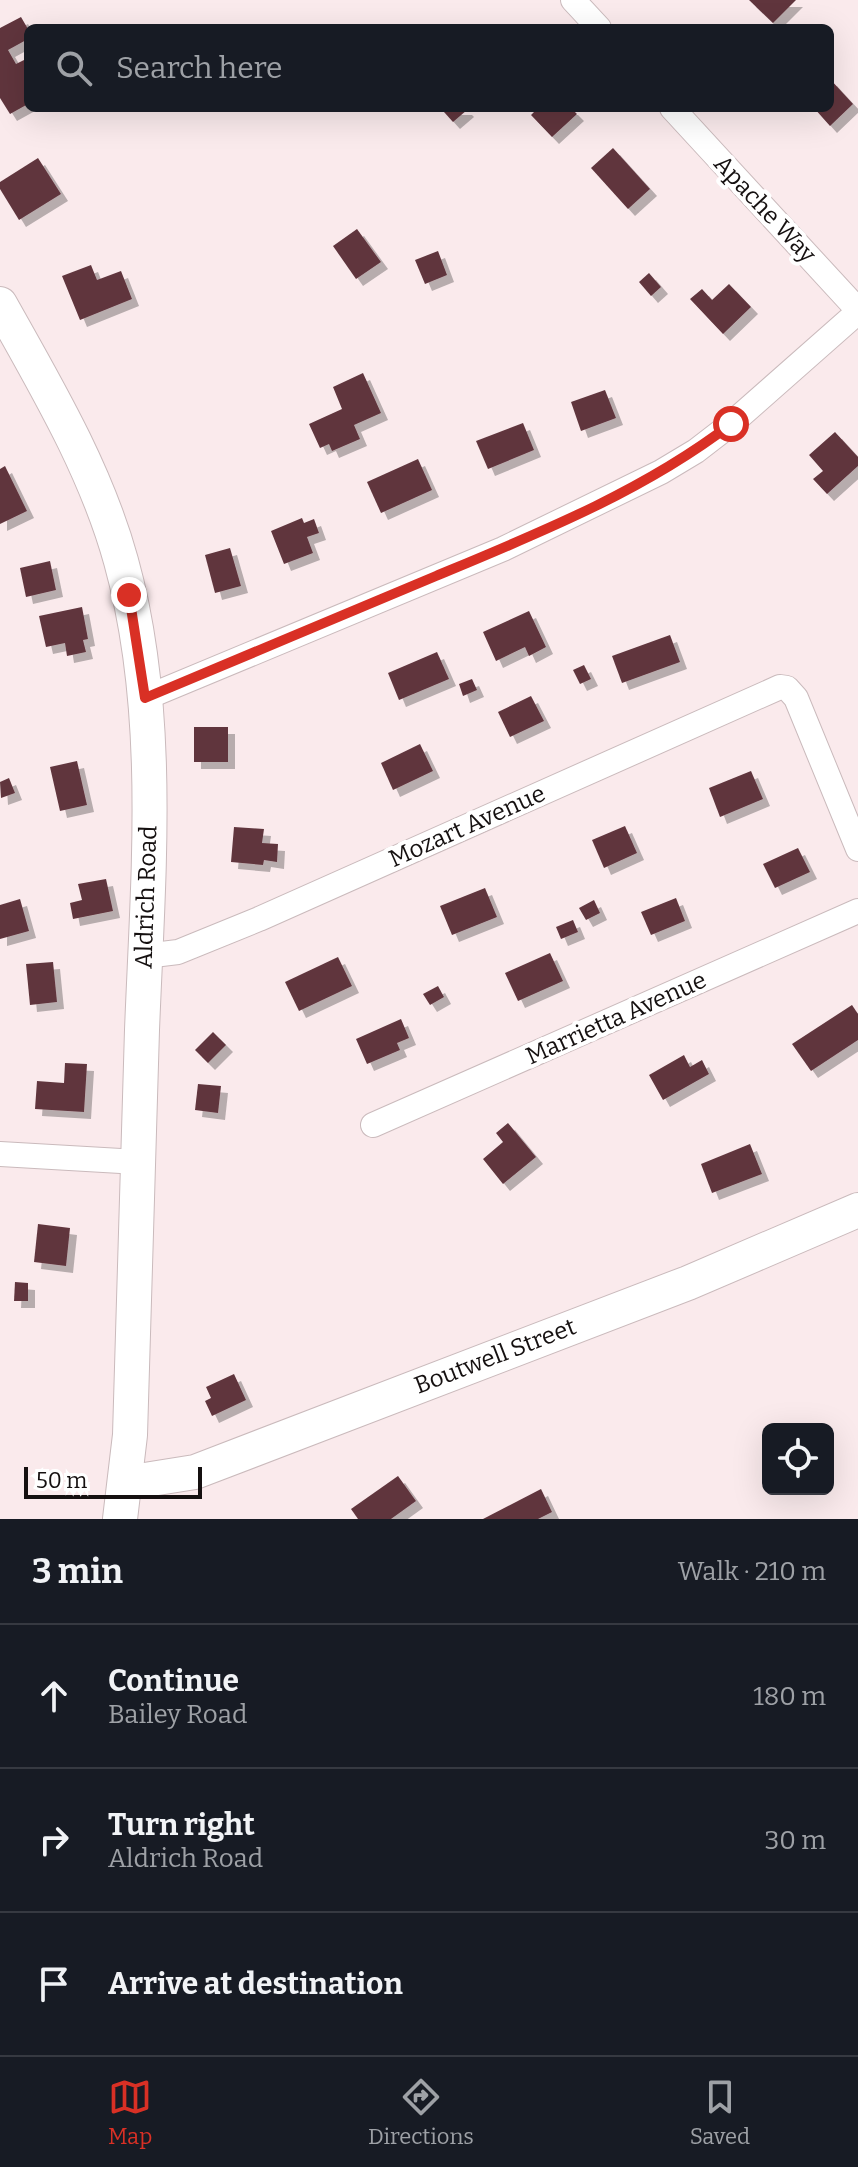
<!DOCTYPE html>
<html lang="en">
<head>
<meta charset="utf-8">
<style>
  body { margin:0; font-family:Bitter,serif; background:#242831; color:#f1f3f6 }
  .controls { position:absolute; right:24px; bottom:24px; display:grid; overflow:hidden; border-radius:12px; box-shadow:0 8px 32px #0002 }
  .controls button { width:72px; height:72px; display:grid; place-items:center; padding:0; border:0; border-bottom:2px solid #363941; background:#171b24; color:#f1f3f6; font:40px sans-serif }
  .scale { position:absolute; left:24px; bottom:20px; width:178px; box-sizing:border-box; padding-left:8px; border:4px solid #151010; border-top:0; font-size:22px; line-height:28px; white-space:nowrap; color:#151010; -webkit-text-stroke:6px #fff; paint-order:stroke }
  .stop { position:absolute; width:24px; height:24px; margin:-18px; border:6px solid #d93025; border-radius:50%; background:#fff }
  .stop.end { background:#d93025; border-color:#fff; box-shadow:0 2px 8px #0008 }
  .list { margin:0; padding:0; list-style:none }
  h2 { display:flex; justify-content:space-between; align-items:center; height:104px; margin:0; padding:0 32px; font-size:34px }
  h2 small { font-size:26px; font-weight:400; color:#9ea1a6 }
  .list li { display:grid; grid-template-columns:52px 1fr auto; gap:24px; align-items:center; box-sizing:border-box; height:144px; padding:0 32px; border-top:2px solid #363941 }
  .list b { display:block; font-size:30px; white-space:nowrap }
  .list p { margin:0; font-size:26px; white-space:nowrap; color:#9ea1a6 }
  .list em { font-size:26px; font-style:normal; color:#9ea1a6 }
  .icon { flex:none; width:44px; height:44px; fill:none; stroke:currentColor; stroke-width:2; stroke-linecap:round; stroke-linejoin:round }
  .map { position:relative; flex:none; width:858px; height:1519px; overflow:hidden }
  .search { position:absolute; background:#171b24; box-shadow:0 8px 32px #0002; left:24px; right:24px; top:24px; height:88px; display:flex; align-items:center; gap:20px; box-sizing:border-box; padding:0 28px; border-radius:12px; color:#9ea1a6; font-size:30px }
  .sheet { height:536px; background:#171b24 }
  nav { display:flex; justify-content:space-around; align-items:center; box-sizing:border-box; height:112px; border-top:2px solid #363941; background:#171b24; font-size:22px; color:#9ea1a6 }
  nav a { display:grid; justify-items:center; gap:4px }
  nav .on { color:#d93025 }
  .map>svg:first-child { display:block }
  .building { fill:#60363e; filter:url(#shadow) }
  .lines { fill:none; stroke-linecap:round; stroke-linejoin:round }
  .street-casing { stroke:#cababc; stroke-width:26 }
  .secondary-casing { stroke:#cababc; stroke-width:36 }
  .street { stroke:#fff; stroke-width:24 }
  .secondary { stroke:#fff; stroke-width:34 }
  .route { stroke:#d93025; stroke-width:10 }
  .labels { text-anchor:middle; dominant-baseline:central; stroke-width:8; stroke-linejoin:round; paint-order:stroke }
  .street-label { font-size:24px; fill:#151010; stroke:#fff }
</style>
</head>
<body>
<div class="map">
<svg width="858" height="1519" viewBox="0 0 858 1519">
  <defs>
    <filter id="shadow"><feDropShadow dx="7" dy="7" stdDeviation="0" flood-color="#0004"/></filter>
  </defs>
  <rect width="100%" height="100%" fill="#faeaec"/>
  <g class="building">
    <path d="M749,0H796L773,23Z"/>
    <path d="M21,17L28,29V39L8,50L16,64L24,60L28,67V81L25,83L28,88V104L10,114L0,98V28Z"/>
    <path d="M830,79L853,104L830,126L814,108H830Z"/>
    <path d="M449,108H465L467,110L453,122L444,112Z"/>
    <path d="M531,108H571L577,114L552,137L531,115L534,112Z"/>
    <path d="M613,148L650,189L628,209L591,168Z"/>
    <path d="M38,158L61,194L19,220L0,189V182Z"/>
    <path d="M357,229L381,262L356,279L333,246Z"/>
    <path d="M438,251L447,275L425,284L415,260Z"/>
    <path d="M91,265L97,280L121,271L132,299L80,320L62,276Z"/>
    <path d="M649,273L661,287L651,296L639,282Z"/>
    <path d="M729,284L751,307L723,334L690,299L702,289L712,300Z"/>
    <path d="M363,373L381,413L354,425L360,439L332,451L329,444L320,448L309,424L342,409L333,387Z"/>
    <path d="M605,390L616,418L581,431L571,402Z"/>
    <path d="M523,423L534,450L488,469L476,441Z"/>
    <path d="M835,432L858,457V466L827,494L813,479L823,471L809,455Z"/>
    <path d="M418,459L432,490L381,513L367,482Z"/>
    <path d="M5,466L27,511L0,524V469Z"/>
    <path d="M302,518L304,523L314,519L319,533L307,537L313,553L284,564L271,531Z"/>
    <path d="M230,548L241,586L215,593L205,555Z"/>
    <path d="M50,561L56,590L26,597L20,568Z"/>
    <path d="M82,607L88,639L83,640L86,652L67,656L65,643L46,647L39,616Z"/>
    <path d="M529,611L546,647L529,656L525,647L496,661L483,632Z"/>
    <path d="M670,635L680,662L622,683L612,656Z"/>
    <path d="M437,652L449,679L399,700L388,673Z"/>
    <path d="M584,665L591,679L580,684L573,670Z"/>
    <path d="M472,679L477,690L463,696L459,684Z"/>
    <path d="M531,696L544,721L510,737L498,712Z"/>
    <rect x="194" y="727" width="34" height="35"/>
    <path d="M420,744L433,771L393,790L381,763Z"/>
    <path d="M77,761L87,805L60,811L50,767Z"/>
    <path d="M751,771L763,799L720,817L709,788Z"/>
    <path d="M9,778L15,793L1,798L0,782Z"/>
    <path d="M625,826L637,853L604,868L592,840Z"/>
    <path d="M234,827L264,829L262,843L278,844L277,862L264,860L263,865L231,862Z"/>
    <path d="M798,848L810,872L775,888L763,864Z"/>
    <path d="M106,879L113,911L73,919L70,903L82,900L78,884Z"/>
    <path d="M485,888L497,917L452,935L440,906Z"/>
    <path d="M676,898L685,921L651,935L641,912Z"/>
    <path d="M20,899L29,931L0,939V905Z"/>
    <path d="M594,900L600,913L586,920L579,908Z"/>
    <path d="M573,920L578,932L561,939L556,927Z"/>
    <path d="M550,953L563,981L518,1001L505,973Z"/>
    <path d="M338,957L352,986L299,1011L285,982Z"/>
    <path d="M53,962L57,1002L30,1005L26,964Z"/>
    <path d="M438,986L444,997L430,1005L423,994Z"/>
    <path d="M852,1005L858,1014V1040L811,1071L792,1044Z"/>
    <path d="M401,1019L409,1038L397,1043L400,1050L367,1064L356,1039Z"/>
    <path d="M213,1032L226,1045L208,1063L195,1050Z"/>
    <path d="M684,1055L690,1067L702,1060L709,1074L663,1100L649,1075Z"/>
    <path d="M65,1063L87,1064L84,1112L35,1109L37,1081L64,1083Z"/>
    <path d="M198,1084L221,1086L218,1113L195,1110Z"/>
    <path d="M508,1123L536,1157L503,1184L483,1159L503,1142L496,1133Z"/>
    <path d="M750,1144L762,1174L712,1193L701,1164Z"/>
    <path d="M38,1224L70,1228L66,1266L34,1262Z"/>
    <path d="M15,1282L28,1283V1301H14Z"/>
    <path d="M234,1374L246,1400L212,1416L205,1401L211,1398L206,1387Z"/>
    <path d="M398,1476L416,1501L391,1519H358L351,1509Z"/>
    <path d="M541,1489L552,1512L538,1519H483Z"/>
  </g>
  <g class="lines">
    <defs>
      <g id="street">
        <path d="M573,0L599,28"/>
        <path d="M672,108L858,310"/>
        <path d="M145,698L503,549L661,472L696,451L731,424L858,312"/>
        <path d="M145,956L178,952L259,919L780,687L787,688L796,698L858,849"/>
        <path d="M373,1125L858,911"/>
        <path d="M0,1154L138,1162"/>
      </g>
      <g id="secondary">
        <path d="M0,304C46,386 96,470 121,561C163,712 148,875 142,1030C137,1165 135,1300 130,1435L120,1519"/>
        <path d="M126,1483L195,1472L688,1283L858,1210"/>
      </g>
    </defs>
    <use href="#street" class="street-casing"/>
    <use href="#secondary" class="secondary-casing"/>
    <use href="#street" class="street"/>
    <use href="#secondary" class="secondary"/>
  </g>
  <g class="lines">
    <path class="route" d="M129,595L145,698C242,657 339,617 436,576C537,534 644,491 731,424"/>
  </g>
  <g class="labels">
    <g class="street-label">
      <text transform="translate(765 209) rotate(47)">Apache Way</text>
      <text transform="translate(467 826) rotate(-24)">Mozart Avenue</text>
      <text transform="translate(146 897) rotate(-88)">Aldrich Road</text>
      <text transform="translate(616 1018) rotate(-24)">Marrietta Avenue</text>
      <text transform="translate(495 1356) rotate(-21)">Boutwell Street</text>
    </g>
  </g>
</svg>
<div class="controls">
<button><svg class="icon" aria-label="locate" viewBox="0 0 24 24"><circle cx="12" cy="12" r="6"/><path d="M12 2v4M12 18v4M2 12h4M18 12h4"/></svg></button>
</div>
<div class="scale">50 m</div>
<div class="stop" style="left:731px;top:424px"></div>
<div class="stop end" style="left:129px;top:595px"></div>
<div class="search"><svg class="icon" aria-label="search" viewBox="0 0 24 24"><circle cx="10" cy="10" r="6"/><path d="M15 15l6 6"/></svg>Search here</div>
</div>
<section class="sheet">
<h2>3 min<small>Walk · 210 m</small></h2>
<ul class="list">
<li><svg class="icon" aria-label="ahead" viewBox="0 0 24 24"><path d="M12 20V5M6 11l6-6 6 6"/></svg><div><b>Continue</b><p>Bailey Road</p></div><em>180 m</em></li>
<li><svg class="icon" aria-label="right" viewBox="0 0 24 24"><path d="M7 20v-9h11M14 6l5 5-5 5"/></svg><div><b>Turn right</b><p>Aldrich Road</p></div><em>30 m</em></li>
<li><svg class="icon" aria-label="arrive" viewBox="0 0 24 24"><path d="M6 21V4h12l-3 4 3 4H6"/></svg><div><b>Arrive at destination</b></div></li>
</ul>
</section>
<nav>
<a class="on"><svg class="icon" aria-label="map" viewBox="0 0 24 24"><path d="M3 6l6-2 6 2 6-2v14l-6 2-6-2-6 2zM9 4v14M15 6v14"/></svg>Map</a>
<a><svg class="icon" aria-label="directions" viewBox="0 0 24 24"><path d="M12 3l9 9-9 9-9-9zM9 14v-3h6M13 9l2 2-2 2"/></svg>Directions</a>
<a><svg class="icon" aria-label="saved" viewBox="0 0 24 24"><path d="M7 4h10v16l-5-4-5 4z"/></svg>Saved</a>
</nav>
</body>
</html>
